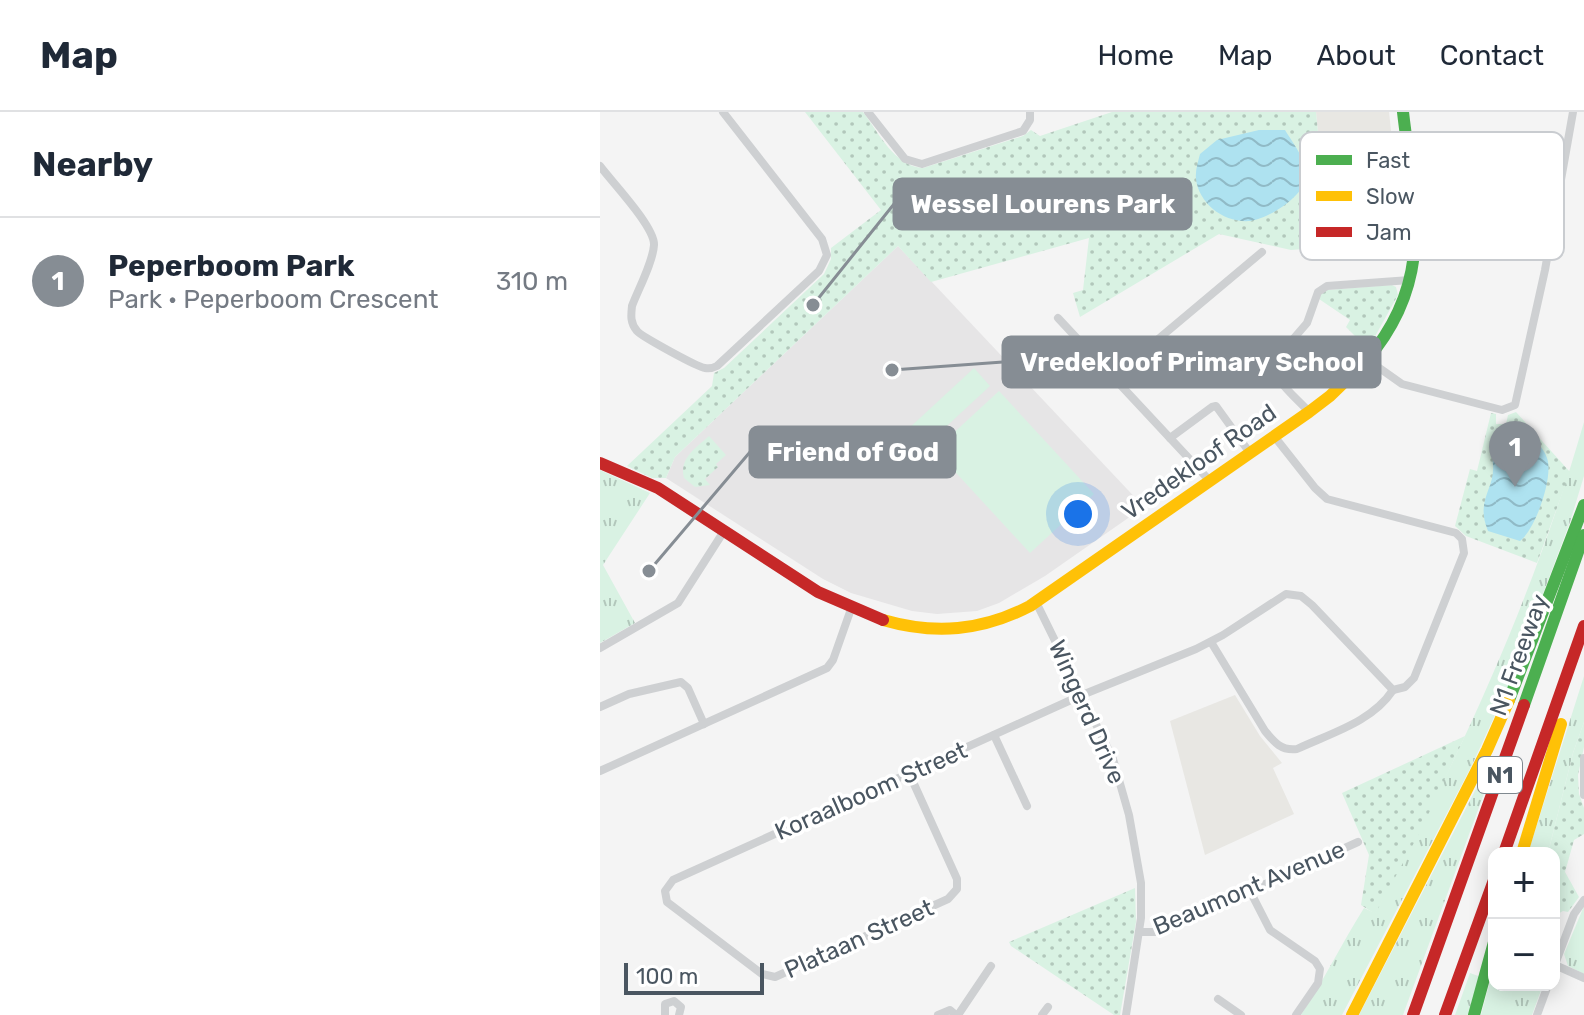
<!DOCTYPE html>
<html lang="en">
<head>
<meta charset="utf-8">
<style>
  body { margin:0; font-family:Rubik,sans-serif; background:#f6f6f7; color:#1f2937 }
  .controls { position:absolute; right:24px; bottom:24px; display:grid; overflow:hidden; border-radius:16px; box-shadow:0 4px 20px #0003 }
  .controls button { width:72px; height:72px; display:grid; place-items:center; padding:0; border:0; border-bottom:2px solid #e0e1e3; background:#fff; color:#1f2937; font:40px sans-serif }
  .scale { position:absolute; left:24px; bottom:20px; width:140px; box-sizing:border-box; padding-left:8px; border:4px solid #4a5661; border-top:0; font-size:22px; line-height:28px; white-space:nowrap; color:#4a5661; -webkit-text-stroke:6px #fff; paint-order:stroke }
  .you { position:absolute; left:478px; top:402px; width:28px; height:28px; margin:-20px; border:6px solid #fff; border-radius:50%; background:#1a73e8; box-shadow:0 0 0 12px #1a73e833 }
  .badge { display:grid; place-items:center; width:52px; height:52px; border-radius:50%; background:#868d94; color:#fff; font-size:26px; font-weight:700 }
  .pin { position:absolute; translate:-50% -66px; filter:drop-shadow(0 2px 4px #0008) }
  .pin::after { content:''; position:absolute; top:42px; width:28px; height:24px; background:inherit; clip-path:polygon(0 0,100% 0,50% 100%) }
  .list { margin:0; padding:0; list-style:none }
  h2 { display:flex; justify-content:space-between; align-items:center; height:104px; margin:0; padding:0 32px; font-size:34px }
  h2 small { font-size:26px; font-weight:400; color:#747a83 }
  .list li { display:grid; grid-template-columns:52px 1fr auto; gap:24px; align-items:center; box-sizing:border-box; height:128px; padding:0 32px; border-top:2px solid #e0e1e3 }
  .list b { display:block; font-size:30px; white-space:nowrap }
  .list p { margin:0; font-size:26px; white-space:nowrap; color:#747a83 }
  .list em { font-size:26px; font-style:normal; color:#747a83 }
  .map { position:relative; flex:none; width:984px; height:903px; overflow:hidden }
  header { display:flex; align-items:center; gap:48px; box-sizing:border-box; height:112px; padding:0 40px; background:#fff; border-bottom:2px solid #e0e1e3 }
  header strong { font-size:38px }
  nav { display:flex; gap:44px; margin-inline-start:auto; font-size:28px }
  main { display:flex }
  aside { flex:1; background:#fff }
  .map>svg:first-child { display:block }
  .commercial { fill:#e8e7e3 }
  .education { fill:#e6e5e6 }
  .grass { fill:url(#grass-tufts) }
  .park { fill:url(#park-dots) }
  .pitch { fill:#d9f2e3 }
  .water { fill:url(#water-waves) }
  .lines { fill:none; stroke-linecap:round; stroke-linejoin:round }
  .street { stroke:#ced0d2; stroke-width:8 }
  .fast { stroke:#4caf50; stroke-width:12 }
  .slow { stroke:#ffc107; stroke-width:12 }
  .jam { stroke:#c62828; stroke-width:12 }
  .labels { text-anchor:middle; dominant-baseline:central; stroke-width:7; stroke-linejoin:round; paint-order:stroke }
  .shield { fill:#fff; stroke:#808990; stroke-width:2 }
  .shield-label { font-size:22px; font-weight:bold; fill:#4a5661 }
  .street-label { font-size:24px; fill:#4a5661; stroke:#fff }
  .key { fill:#fff; stroke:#c9ccd0; stroke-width:2 }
  .key-label { font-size:22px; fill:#4a5661 }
  .leader { fill:none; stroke:#868d94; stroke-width:3 }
  .callout-dot { fill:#868d94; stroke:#fff; stroke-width:3 }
  .callout { fill:#868d94; stroke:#868d94; stroke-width:3 }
  .callout-label { font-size:26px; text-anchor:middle; font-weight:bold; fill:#fff }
</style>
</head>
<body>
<header>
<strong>Map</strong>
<nav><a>Home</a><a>Map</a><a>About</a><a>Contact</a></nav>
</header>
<main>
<aside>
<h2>Nearby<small></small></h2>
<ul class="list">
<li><span class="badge">1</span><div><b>Peperboom Park</b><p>Park · Peperboom Crescent</p></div><em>310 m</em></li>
</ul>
</aside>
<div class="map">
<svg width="984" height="903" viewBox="0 0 984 903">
  <defs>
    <pattern id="grass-tufts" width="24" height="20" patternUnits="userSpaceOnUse" patternTransform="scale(2)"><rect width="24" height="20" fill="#d9f2e3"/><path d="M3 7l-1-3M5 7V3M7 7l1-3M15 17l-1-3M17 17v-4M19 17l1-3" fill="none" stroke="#b2c7bb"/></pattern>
    <pattern id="park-dots" width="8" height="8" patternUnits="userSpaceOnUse" patternTransform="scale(2)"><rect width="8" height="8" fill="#d9f2e3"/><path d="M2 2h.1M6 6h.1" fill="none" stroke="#b2c7bb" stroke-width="1.8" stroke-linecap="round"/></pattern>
    <pattern id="water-waves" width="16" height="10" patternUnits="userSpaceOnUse" patternTransform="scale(2)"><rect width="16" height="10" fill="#aee2f0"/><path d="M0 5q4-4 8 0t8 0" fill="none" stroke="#90bac6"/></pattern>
  </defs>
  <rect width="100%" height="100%" fill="#f4f4f4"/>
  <g class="commercial">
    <path d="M716,0H789L794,47H798L806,128L729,135Z"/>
    <path d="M635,583L660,624L682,651L673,656L694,702L605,743L570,609Z"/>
  </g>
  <path class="education" d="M298,134L544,395L445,464L399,491L377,499L337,502L312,499L251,481L223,467L66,366L75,345Z"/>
  <g class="grass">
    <path d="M984,310V364L970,410L907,577L872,653L742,903H701C724,868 742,831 764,796L775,801C860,646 935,481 984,310Z"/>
    <path d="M0,358L50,381L3,453L35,511L0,531Z"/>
    <path d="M984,564V610L973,641L948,741H928Z"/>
    <path d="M893,644L897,646L803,903H759Z"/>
    <path d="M984,794V862L968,854L964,842Z"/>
    <path d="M894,854V873H943L932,903H881Z"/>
    <path d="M870,861L881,865L873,903H855Z"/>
  </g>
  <g class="park">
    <path d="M205,0H263C279,21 294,54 323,56L423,24L431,18L440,24L512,0H716L729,135L691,138L619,122L480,205L473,181L483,178L489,126L331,170L298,134L75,345L66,366H52L27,354L112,274L114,261L124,256L224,162L231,147V136L281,98Z"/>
    <path d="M792,173L796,175L798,183L768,237L746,215L750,208L719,187L721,182L727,178Z"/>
    <path d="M916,300L970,360L937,451L866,424L855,414L870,357L877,359L891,301L896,302V312H906L908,303Z"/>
    <path d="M109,324L126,343L116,352L118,355L105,367L110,373L95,375L84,366C79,346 96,336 109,324Z"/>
    <path d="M984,610V635L978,663L979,682L984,696V722L974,728L965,760L979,785L968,800L963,799L954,804V741H948L973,641Z"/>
    <path d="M865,624L821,718L775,802L761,793L769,743L742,681Z"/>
    <path d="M535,776L536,810L520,903H514L411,834L409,830Z"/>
  </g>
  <g class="pitch">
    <path d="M374,256L390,274L323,336L307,318Z"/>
    <path d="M399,279L494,382L430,441L335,338Z"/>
  </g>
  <g class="water">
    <path d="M659,18H685C693,31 707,49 706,64C705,84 668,107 650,109C624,111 599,92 596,67C595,59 598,50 600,42L617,28Z"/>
    <path d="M902,315C920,316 941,328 947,346C954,365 935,418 920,429L888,419C875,388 895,377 893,353C892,341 892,332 895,320Z"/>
  </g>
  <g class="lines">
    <g class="street">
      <path d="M268,0L305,47L322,52L423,19L430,8V0"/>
      <path d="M0,54C12,70 55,115 54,133C53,150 38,178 32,194C31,203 30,211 37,219C41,224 97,255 105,256C110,257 113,256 117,254L219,159L227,143L222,127L123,0"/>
      <path d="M458,206L610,369"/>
      <path d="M768,248L802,272L902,298L915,293L945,158L973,0"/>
      <path d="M513,265L662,140"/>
      <path d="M709,300C697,286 669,266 675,248L707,211L718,180L727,174L810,168"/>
      <path d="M570,326L612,295L616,294L650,341"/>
      <path d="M436,490L513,647L529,703L541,771V806L526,903"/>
      <path d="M611,530L665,619C674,630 681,639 697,637C731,621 772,610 793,578"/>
      <path d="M0,536L78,491L124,419"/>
      <path d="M0,595L29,582L81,570L88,576L104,612"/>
      <path d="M394,623L427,694"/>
      <path d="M984,646V683"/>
      <path d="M0,659L227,556L233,548L251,497"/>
      <path d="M309,661L357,767V777L348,787L175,865L162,862L67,790L65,779L73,768L482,583L596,537L623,523L686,482L701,484L712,493L793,578L805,575L814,566L864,441L862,427L856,421L727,387L715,376L674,324"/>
      <path d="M650,779L670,818L715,849L720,857L718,871L696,903"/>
      <path d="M540,820H559L758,730"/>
      <path d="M955,853L984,866"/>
      <path d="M954,855L974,802L984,788"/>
      <path d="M618,887L641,903"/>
      <path d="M65,903V892L74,889L81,895L79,903"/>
      <path d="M338,903L350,898L356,903"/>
      <path d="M358,903L391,854"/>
      <path d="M442,903L448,895"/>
      <path d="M937,903L948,873"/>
    </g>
    <g class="fast">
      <path d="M766,249C836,167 814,96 803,0"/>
      <path d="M909,588L984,393"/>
      <path d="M924,593L984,423"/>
      <path d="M874,903L894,830"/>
    </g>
    <g class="slow">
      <path d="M283,508C335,523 382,519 430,494L709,300L730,284L766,249"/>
      <path d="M922,741L961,612"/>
      <path d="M752,903L887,638L909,588"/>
    </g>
    <g class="jam">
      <path d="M0,351L58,376L218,480L283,508"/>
      <path d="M904,741L984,514"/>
      <path d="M813,903L924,593"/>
      <path d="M845,903L894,768"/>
    </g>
  </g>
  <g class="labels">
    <rect class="shield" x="878" y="645" width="44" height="36" rx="6"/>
    <g class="shield-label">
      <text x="900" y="663">N1</text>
    </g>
    <g class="street-label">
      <text transform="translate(599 350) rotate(-35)">Vredekloof Road</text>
      <text transform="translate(919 543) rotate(-70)">N1 Freeway</text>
      <text transform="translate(487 600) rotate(66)">Wingerd Drive</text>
      <text transform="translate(271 679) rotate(-24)">Koraalboom Street</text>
      <text transform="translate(649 776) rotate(-23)">Beaumont Avenue</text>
      <text transform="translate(259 827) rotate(-24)">Plataan Street</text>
    </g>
  </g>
  <rect x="700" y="20" width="264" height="128" rx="12" class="key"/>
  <rect x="716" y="43" width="36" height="10" fill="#4caf50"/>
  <rect x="716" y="79" width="36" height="10" fill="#ffc107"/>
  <rect x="716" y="115" width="36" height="10" fill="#c62828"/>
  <g class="key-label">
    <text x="766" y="56">Fast</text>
    <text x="766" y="92">Slow</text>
    <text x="766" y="128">Jam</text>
  </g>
  <path class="leader" d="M213 193L294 92M292 258L403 250M49 459L150 340"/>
  <g class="callout-dot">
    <circle cx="213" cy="193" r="8"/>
    <circle cx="292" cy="258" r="8"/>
    <circle cx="49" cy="459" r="8"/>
  </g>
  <g class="callout">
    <rect x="294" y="67" width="297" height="50" rx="8"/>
    <rect x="403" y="225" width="377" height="50" rx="8"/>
    <rect x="150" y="315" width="205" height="50" rx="8"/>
  </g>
  <g class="callout-label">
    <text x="443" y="101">Wessel Lourens Park</text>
    <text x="592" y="259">Vredekloof Primary School</text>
    <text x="253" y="349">Friend of God</text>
  </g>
</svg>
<div class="controls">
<button>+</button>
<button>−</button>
</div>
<div class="scale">100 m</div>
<div class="you"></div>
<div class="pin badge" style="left:915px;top:375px">1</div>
</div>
</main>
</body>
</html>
